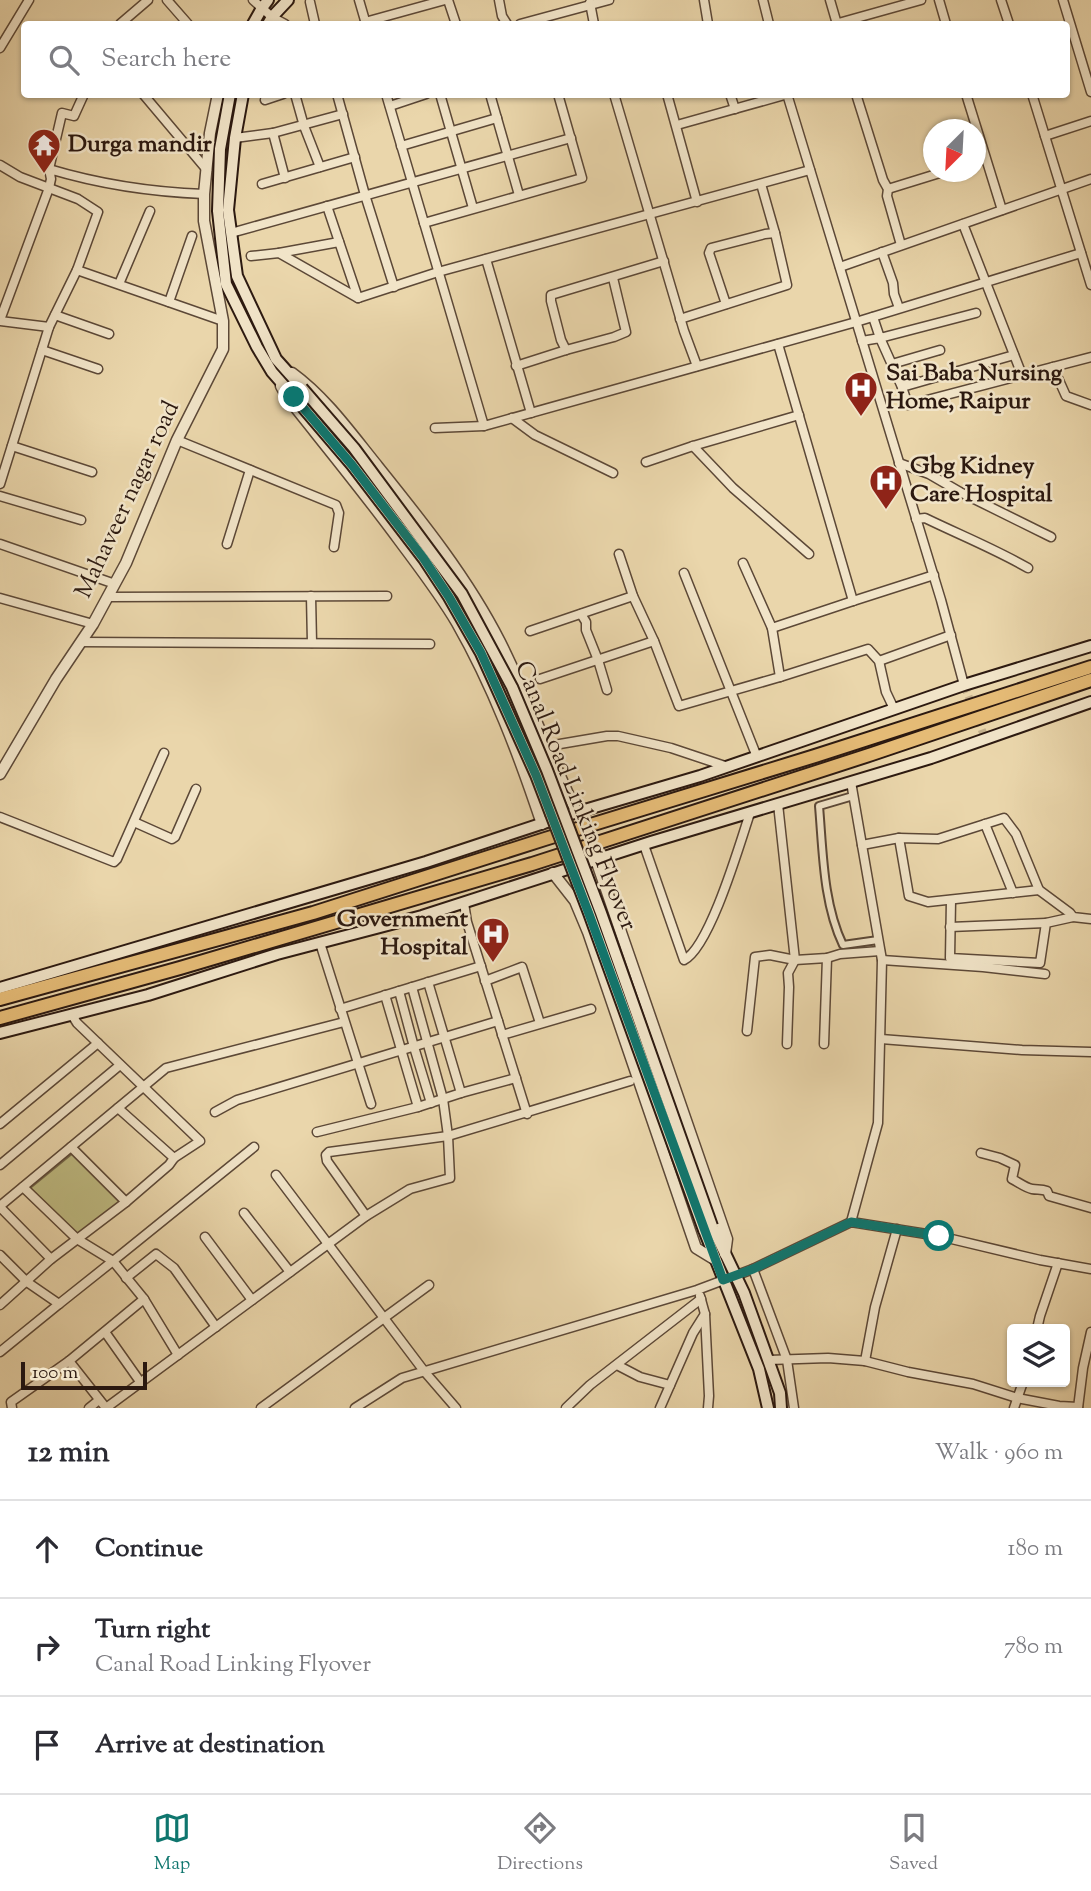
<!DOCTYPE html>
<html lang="en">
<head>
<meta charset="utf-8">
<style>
  body { margin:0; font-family:"Sorts Mill Goudy",serif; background:#f2f2f3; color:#2b2b33 }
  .controls { position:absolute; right:21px; bottom:21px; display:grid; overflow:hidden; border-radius:7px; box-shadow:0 2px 5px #0004 }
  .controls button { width:63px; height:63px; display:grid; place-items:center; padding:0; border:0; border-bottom:2px solid #e1e1e2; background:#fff; color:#2b2b33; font:35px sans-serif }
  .compass { position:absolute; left:923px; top:119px; width:63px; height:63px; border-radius:50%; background:#fff; box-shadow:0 2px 5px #0004; rotate:204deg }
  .scale { position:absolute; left:21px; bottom:18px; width:126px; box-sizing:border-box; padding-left:7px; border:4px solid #2c1910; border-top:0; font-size:19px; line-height:24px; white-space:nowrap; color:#2c1910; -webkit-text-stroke:5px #f1e4c8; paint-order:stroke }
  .stop { position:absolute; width:21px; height:21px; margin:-16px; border:5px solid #0f766e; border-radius:50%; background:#fff }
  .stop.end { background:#0f766e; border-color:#fff; box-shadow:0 2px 7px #0008 }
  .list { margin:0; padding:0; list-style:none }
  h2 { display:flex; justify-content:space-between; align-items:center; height:91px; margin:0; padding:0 28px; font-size:30px }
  h2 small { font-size:23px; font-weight:400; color:#7c7c81 }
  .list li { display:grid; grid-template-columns:46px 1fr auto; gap:21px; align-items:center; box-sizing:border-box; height:98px; padding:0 28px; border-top:2px solid #e1e1e2 }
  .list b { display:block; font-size:26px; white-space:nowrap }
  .list p { margin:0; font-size:23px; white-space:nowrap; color:#7c7c81 }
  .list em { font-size:23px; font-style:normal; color:#7c7c81 }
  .icon { flex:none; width:38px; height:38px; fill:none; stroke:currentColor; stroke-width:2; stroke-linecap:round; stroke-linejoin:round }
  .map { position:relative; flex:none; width:1091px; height:1408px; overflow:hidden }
  .search { position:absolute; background:#fff; box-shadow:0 2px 5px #0004; left:21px; right:21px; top:21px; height:77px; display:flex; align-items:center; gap:18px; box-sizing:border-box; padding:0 24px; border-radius:7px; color:#7c7c81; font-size:26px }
  .sheet { height:385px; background:#fff }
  nav { display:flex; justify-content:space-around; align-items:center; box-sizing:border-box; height:98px; border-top:2px solid #e1e1e2; background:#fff; font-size:19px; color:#7c7c81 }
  nav a { display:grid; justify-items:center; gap:4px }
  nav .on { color:#0f766e }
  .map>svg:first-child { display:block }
  .green { fill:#bfbc83; stroke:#766a4a; stroke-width:2 }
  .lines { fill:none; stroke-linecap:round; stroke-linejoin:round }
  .minor-tunnel { stroke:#c4b08c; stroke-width:8; stroke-dasharray:8 4; stroke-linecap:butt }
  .pedestrian-casing { stroke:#5c4837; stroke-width:10 }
  .minor-casing { stroke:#5c4837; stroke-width:11 }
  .tertiary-casing { stroke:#5c4837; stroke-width:13 }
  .secondary-casing { stroke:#2c1910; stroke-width:14 }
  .trunk-casing { stroke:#2c1910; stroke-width:16 }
  .pedestrian { stroke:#f1e4c8; stroke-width:6 }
  .minor { stroke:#f1e4c8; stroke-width:8 }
  .tertiary { stroke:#f1e4c8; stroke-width:10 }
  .secondary { stroke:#f1e4c8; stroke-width:10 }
  .trunk { stroke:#e5bb76; stroke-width:12 }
  .secondary-bridge-casing { stroke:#2c1910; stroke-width:14; stroke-linecap:butt }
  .secondary-bridge { stroke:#f1e4c8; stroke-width:10 }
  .route { stroke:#0f766e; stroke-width:9 }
  .labels { text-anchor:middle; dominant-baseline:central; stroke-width:5; stroke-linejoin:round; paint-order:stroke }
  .poi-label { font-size:24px; font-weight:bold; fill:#2c1910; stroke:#f1e4c8; text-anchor:start }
  .street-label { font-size:24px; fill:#2c1910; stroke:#f1e4c8 }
</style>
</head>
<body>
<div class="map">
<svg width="1091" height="1408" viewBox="0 0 1091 1408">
  <rect width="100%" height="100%" fill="#ead6ab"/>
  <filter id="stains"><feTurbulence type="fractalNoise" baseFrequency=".00286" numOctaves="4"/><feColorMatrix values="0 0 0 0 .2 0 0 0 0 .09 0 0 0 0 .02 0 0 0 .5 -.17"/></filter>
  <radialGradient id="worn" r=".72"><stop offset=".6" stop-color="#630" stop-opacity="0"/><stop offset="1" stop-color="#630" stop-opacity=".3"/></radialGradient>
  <path class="green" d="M73,1153L121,1202L77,1239L29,1189Z"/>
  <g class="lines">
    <path class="minor-tunnel" d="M964,685L985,738"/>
    <defs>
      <path id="pedestrian" d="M853,796L819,806C823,852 823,903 843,945L878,940"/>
      <g id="minor">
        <path d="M167,0L188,24"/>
        <path d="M253,0L272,17L285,24"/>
        <path d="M359,0L366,24"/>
        <path d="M448,0L456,24"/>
        <path d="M499,0L502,16L507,24"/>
        <path d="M704,0L708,24"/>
        <path d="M763,0L769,24"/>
        <path d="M830,0L837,24"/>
        <path d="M939,0L946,24"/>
        <path d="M1001,0L1009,24"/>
        <path d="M1063,0L1091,92"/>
        <path d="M310,2L315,24"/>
        <path d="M590,3L594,24"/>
        <path d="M365,22L445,0"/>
        <path d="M120,24L148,0"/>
        <path d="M520,24L609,0"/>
        <path d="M835,24L921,0"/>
        <path d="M0,48L29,0"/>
        <path d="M143,94L207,170"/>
        <path d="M295,94L304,126L320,167"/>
        <path d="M337,94L365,195L394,287"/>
        <path d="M386,94L484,426L856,322L1081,253"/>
        <path d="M440,94L473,208"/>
        <path d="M490,94L519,195"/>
        <path d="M614,94L684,331L697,366"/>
        <path d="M667,94L697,202"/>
        <path d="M730,94L735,109"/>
        <path d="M787,94L941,600L964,685"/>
        <path d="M856,94L883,180L888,189L887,196L901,245"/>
        <path d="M966,94L1002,210"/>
        <path d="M1032,94L1091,285"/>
        <path d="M265,100L283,94"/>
        <path d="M390,106L426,94"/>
        <path d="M677,125L788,94"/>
        <path d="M273,133L285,178"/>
        <path d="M1045,136L1091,121"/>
        <path d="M235,138L273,133L343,114"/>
        <path d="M401,146L497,118"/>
        <path d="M0,165L20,177L78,199L98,212L77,270"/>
        <path d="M49,169L62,113L74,116L84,94"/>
        <path d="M262,184L355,157"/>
        <path d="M888,189L943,172"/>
        <path d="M327,206L358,298"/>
        <path d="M424,223L582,178L558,94"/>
        <path d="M963,224L1022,375"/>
        <path d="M231,233L571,138"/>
        <path d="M882,252L893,283L894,294L899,308"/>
        <path d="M279,253L339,242"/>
        <path d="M251,256L279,253L358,298L438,272L810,170"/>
        <path d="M486,259L531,413"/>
        <path d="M840,267L1091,179"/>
        <path d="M119,284L150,211"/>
        <path d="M169,302L192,236"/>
        <path d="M726,304L709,253L711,248L765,234L775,233"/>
        <path d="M55,315L109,334"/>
        <path d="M873,317L880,338L976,313"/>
        <path d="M680,319L787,285L775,233L761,184"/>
        <path d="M0,320L49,188L51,179L49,169C99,184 151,192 204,194"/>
        <path d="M0,321L49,327"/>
        <path d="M862,341L880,338L902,387"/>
        <path d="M42,350L98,369"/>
        <path d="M566,350L561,340L551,301V295L664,261"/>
        <path d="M1014,355L902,387L908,405L1091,357"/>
        <path d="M892,364L940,350"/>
        <path d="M516,366L566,350L614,337L626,332L613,278"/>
        <path d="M1053,367L1066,396L1091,405"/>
        <path d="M512,418L535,435L613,473"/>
        <path d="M435,428L484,426"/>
        <path d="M177,440L336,505L339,513L334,547"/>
        <path d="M12,446L92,472"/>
        <path d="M693,446L733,488L809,554"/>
        <path d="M646,462L693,446L799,415"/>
        <path d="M899,463L929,474L960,492L1051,537"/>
        <path d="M0,484L49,327L77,270L223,321"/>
        <path d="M0,496L81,520"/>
        <path d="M916,519L925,518C960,535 995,549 1028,568"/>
        <path d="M0,544L115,584"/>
        <path d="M227,544L250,470"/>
        <path d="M619,554L633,596L654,641"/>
        <path d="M743,563L772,628L853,601L778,344"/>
        <path d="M684,573L757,757"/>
        <path d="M311,596L312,643"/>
        <path d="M108,597L387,596"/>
        <path d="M0,598L93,624"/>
        <path d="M853,601L934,575"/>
        <path d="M581,614L586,622V630L598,660L607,690"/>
        <path d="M530,631L633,596"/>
        <path d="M81,642L430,644"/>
        <path d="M879,661L951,635"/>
        <path d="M780,677L868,649L879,661L886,692L894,709"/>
        <path d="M540,679L654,641L679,706L780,677L772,628"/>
        <path d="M558,761L553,748L554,745L607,736H618L671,748L728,767"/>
        <path d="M851,782L882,960L878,1123L851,1222"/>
        <path d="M778,804L795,960L788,973L789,987L787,1044"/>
        <path d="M0,817L114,862L117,859L164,753"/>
        <path d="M134,822L172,839L175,837L196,789"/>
        <path d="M985,824L1013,893"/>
        <path d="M899,838L909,896L928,902L1039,890"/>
        <path d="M644,845L684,960C710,947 740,843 750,813"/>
        <path d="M862,845L899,838L938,839L1004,818L1016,834L1039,890L1070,913L1073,917L1091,919"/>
        <path d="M951,900L950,958L1040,963L1046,923L1073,917"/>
        <path d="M464,903L467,922L527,1114"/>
        <path d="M950,927L1046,923"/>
        <path d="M320,943L371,1104"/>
        <path d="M882,960L983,967L1045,974"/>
        <path d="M485,981L522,967L540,1023"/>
        <path d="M428,982L461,1093"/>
        <path d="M399,991L414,1047L431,1103"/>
        <path d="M385,995L418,1107"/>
        <path d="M340,1009L481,966"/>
        <path d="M747,1031L755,957L770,955L795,960L827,958L840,954L880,951"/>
        <path d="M502,1035L591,1009"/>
        <path d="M881,1039L1022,1050L1091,1052"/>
        <path d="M824,1044L827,958"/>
        <path d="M118,1108L174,1158"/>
        <path d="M215,1112L237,1100L498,1021"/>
        <path d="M0,1124L98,1043"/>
        <path d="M317,1132L418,1107L461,1093L516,1078"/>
        <path d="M71,1147L126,1202"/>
        <path d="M981,1153L1000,1158L1015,1165L1012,1179C1018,1182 1026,1188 1032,1189C1038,1190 1041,1189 1047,1191L1049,1196L1091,1208"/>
        <path d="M0,1165L120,1065"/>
        <path d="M276,1175L424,1371L456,1408"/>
        <path d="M23,1187L77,1239L113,1261L254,1147"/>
        <path d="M0,1206L166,1068L344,1022"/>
        <path d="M0,1207L51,1259"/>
        <path d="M244,1213L290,1272"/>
        <path d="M366,1216L327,1161L326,1155L329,1152L448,1136L630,1081"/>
        <path d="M205,1237L252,1300"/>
        <path d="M0,1255L27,1282L59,1304L113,1261L144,1299L69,1361"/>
        <path d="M753,1269L787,1360L794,1408"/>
        <path d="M126,1278L156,1254L174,1268L216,1327"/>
        <path d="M700,1296L705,1314L709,1396L708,1408"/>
        <path d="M144,1299L178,1355"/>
        <path d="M0,1305L51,1259L126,1202L169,1165L174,1158L200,1141L77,1023L72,1015"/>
        <path d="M1037,1329L1040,1316L1058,1263"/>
        <path d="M105,1332L141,1383"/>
        <path d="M0,1352L59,1304"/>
        <path d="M769,1360L828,1358L865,1361L908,1372L973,1384L1017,1398L1059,1406L1078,1407"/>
        <path d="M865,1361L875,1307L897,1229"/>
        <path d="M617,1365L640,1377L670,1385"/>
        <path d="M12,1408L11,1402L69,1361L106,1408"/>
        <path d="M89,1408L99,1400"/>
        <path d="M106,1408L366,1216L410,1189L450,1178L448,1136L443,1099L412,987"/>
        <path d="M261,1408L429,1285"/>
        <path d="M355,1408L402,1378L697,1290L753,1269L851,1222L939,1236L1040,1260L1091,1269"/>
        <path d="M566,1408L590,1385L701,1299"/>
        <path d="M660,1408L693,1333L705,1314"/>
        <path d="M1014,1408L1023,1382"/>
        <path d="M1078,1408L1083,1368L1091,1332"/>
      </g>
      <g id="tertiary">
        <path d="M292,373C325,397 350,432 375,463C420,519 467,577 500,642C528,698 550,757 577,813"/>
        <path d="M281,386L287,397C325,445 363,491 399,540C419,567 440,594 457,623C493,686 519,755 542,824"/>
        <path d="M0,774L56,679L93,624L126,563L177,440L223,349V321L204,221V194L210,133L218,94"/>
        <path d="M596,860L727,1239L725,1254"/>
        <path d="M553,873L575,901L588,932L696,1248L714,1259"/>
      </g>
      <g id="secondary">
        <path d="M253,24L262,8L268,0"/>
        <path d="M268,24L272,17L288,0"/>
        <path d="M230,94L220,149L218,211L226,284L257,347L272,372L294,397"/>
        <path d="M243,94L235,138L228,210L237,276L276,359L302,388"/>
        <path d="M0,988L426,862L571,814L700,776L964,685L1091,646"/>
        <path d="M0,1033L148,995L277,954L422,916L651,842L931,758L1091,702"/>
        <path d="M712,1226L744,1293L780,1393L781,1408"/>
        <path d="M704,1230L759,1369L768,1408"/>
      </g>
      <g id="trunk">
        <path d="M0,999L313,913L545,839L815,756L1091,667"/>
        <path d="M0,1018L180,968L532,864L872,754L1091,680"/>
      </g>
    </defs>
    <use href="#pedestrian" class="pedestrian-casing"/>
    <use href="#minor" class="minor-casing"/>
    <use href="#tertiary" class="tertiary-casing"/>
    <use href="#secondary" class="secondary-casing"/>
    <use href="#trunk" class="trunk-casing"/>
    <use href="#pedestrian" class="pedestrian"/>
    <use href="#minor" class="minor"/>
    <use href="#tertiary" class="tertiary"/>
    <use href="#secondary" class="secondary"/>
    <use href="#trunk" class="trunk"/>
    <defs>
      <g id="secondary-bridge">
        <path d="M302,388L354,448L462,594L512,687L547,770L601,913L712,1226"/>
        <path d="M294,397L352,465L424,559L449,597L481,653L536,775L589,913L704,1230"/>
      </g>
    </defs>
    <use href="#secondary-bridge" class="secondary-bridge-casing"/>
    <use href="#secondary-bridge" class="secondary-bridge"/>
  </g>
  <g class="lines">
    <path class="route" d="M294,397L352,465L424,559L449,597L481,653L536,775L589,914L723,1280L753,1269L851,1222L939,1236"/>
  </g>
  <defs>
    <symbol id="temple-pin" viewBox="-11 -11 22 30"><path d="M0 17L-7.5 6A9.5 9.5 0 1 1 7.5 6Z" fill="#8f2418" stroke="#f1e4c8"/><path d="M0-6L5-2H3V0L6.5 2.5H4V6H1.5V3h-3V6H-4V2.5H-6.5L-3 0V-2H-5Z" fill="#fff"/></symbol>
    <symbol id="hospital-pin" viewBox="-11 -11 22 30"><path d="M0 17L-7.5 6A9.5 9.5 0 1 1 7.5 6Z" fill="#8f2418" stroke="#f1e4c8"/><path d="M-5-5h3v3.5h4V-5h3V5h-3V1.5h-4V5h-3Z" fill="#fff"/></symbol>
  </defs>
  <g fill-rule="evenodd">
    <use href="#temple-pin" x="25" y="126" width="38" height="52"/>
    <use href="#hospital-pin" x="842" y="369" width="38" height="52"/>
    <use href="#hospital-pin" x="867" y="462" width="38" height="52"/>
    <use href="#hospital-pin" x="474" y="915" width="38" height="52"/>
  </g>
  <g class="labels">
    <g class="poi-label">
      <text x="68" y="145">Durga mandir</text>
      <text x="886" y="374">Sai Baba Nursing<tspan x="886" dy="28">Home, Raipur</tspan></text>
      <text x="910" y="467">Gbg Kidney<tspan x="910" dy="28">Care Hospital</tspan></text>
      <text x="468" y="920" text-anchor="end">Government<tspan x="468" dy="28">Hospital</tspan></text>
    </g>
    <g class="street-label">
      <text transform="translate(128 500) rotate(-65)">Mahaveer nagar road</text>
      <text transform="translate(575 796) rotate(68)">Canal Road Linking Flyover</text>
    </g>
  </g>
  <rect width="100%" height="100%" filter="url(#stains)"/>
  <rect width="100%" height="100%" fill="url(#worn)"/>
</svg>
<div class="controls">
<button><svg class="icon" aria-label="layers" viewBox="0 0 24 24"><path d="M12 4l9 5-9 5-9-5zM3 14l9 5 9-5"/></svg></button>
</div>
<svg class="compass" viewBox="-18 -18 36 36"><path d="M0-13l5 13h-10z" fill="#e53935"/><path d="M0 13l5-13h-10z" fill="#7c7c81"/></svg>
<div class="scale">100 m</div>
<div class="stop" style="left:939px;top:1236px"></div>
<div class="stop end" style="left:294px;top:397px"></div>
<div class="search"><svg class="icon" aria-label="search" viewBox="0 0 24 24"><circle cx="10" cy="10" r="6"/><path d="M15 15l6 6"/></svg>Search here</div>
</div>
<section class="sheet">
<h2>12 min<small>Walk · 960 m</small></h2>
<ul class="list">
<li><svg class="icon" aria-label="ahead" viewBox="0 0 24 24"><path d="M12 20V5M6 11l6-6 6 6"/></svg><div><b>Continue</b></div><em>180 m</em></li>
<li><svg class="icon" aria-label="right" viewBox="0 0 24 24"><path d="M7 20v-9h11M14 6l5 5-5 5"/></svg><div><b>Turn right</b><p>Canal Road Linking Flyover</p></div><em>780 m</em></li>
<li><svg class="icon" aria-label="arrive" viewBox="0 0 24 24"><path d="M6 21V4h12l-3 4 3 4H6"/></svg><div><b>Arrive at destination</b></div></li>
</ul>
</section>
<nav>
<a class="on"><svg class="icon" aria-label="map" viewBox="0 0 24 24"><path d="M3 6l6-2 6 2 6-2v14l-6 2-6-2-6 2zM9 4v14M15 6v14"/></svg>Map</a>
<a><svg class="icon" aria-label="directions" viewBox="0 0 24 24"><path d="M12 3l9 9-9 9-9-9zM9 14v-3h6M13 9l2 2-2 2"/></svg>Directions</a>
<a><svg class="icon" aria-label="saved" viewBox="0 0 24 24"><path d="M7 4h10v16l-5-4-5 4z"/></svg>Saved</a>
</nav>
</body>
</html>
